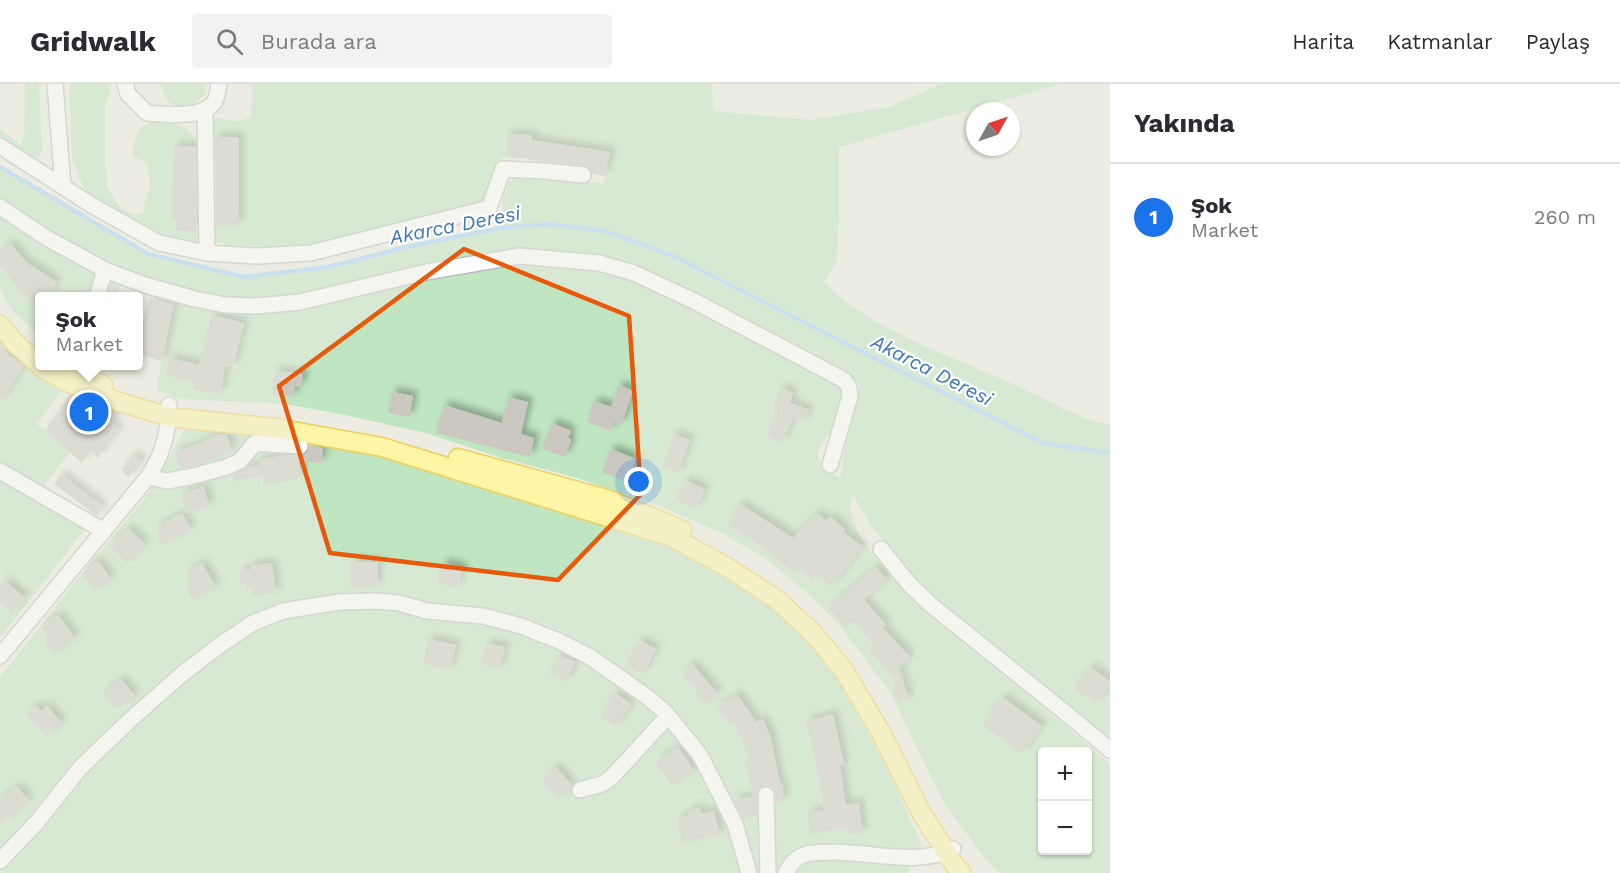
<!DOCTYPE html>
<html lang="tr">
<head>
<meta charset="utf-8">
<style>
  body { margin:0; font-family:"Work Sans",sans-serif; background:#f2f2f3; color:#2b2b33 }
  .controls { position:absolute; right:18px; bottom:18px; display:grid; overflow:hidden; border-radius:6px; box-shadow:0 2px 4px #0004 }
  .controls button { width:54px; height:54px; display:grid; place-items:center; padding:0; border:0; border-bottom:2px solid #e1e1e2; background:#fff; color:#2b2b33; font:30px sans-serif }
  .compass { position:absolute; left:966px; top:18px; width:54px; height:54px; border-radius:50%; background:#fff; box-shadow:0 2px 4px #0004; rotate:50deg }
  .you { position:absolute; left:639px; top:398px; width:21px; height:21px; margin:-15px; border:4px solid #fff; border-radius:50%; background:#1a73e8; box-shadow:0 0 0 9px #1a73e833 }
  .badge { display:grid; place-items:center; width:39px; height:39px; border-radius:50%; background:#1a73e8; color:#fff; font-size:20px; font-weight:700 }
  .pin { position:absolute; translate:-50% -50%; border:3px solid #fff; box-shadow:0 2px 6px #0006 }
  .popup { position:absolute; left:35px; top:208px; width:108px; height:78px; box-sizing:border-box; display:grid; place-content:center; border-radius:6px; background:#fff; filter:drop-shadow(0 2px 4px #0005); font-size:20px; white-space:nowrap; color:#7c7c81 }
  .popup b { font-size:22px; color:#2b2b33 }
  .popup::after { content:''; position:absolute; left:50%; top:100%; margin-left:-12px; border:12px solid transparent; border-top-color:#fff }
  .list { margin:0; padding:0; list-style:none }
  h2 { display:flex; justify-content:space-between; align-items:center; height:78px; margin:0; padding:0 24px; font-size:26px }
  h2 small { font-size:20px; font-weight:400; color:#7c7c81 }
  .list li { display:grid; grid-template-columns:39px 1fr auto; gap:18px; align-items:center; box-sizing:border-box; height:108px; padding:0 24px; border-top:2px solid #e1e1e2 }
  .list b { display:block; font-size:22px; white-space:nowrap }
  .list p { margin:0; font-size:20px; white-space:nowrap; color:#7c7c81 }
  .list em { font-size:20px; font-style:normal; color:#7c7c81 }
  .icon { flex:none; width:33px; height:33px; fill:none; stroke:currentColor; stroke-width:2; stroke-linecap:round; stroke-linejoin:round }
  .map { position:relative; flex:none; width:1110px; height:789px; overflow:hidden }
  header { display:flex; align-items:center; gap:36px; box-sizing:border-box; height:84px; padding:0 30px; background:#fff; border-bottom:2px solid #e1e1e2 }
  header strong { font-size:28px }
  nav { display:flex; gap:33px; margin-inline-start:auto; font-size:21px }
  .search { width:420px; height:54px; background:#f2f2f3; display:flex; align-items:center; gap:15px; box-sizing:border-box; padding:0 21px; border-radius:6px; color:#7c7c81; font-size:22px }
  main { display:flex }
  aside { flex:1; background:#fff }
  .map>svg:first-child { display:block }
  .green { fill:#bfe5c1; fill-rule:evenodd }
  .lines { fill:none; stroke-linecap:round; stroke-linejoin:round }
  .stream { stroke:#a1d1fe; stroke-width:4.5 }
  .building { fill:#cac8c1; filter:url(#shadow) }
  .minor-casing { stroke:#b8babf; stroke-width:18 }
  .major-casing { stroke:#f0ce58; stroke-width:21 }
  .minor { stroke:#fff; stroke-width:15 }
  .major { stroke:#fef5a6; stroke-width:18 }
  .marked { fill:none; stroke:#e8590c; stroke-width:4.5; stroke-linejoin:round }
  .labels { text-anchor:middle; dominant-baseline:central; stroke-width:4.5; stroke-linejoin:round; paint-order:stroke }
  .water-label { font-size:20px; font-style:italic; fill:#4175b9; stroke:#fff }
</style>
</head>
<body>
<header>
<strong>Gridwalk</strong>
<div class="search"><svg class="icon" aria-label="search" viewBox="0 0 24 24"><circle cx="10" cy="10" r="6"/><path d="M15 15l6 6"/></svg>Burada ara</div>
<nav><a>Harita</a><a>Katmanlar</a><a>Paylaş</a></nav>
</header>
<main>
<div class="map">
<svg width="1110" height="789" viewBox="0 0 1110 789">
  <defs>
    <filter id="shadow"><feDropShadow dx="5" dy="-5" stdDeviation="3" flood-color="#0004"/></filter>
  </defs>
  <rect width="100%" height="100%" fill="#edece2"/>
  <g class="green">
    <path d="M25,0H39L42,67L36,76L13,63L0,52V45L21,61L24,51Z"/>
    <path d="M69,0H108L111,6L105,21V83L108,105L121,124L135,131L143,129L150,99L147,79L136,74L132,69L138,46C143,43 150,38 155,37C174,34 194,47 202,63H174L171,136H176L175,147L198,148V137H202L204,160L160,153L92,116L82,100L72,77Z"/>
    <path d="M160,0H204L205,11L193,21L182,27L167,17Z"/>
    <path d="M251,0H712L713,27L812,36L892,22L940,0H1061L839,63V138L837,177L824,198C875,249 949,270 1013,300C1045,314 1075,334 1110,341V657L962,536L914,495L873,444L852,410L850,424L858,449L879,478L931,533L1042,622L1110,680V789H999L985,774L944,719L890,609L836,537L800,503L763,473L721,449L660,422L577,394L502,374L426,349L345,331L285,320L179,315L156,306L175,214L219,226L255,227L313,220L424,192L478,181L521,177L599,183L636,193L834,295C835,296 841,301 842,302C851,317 826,354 818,368L821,384L840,394L847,349L860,300L828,281L638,186L600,175L520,170L423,185L305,213L264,217L226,216L172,203L113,183L77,165L0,117V83L148,170L244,193L328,183L410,162L500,144C503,124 499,102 518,90L604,99L605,92L557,84L551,79L532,76L531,75L532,51L508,50L506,73L496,78L486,112L478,121L429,130L326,162L286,164L228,161L216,158L214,141H239V54L213,53V34C228,34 238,42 250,32L253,12ZM1042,668H1088V766H1042Z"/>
    <path d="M0,130L97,188L92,212H40L39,252C25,240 3,221 0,201C0,181 0,151 0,130Z"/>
    <path d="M111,195L120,196L118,212H105L108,197Z"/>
    <path d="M0,247L63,304L37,340L71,368L44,401L94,434L0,554Z"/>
    <path d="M186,343L223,346L347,362L525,416L621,442L686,468L764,515L821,569L848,612L889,687L922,762L909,787L907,789H0V593L82,489L148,410Z"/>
  </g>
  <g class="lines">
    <path class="stream" d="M0,83L148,170L244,193L328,183L410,162L500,144L547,140L605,147L671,171L1043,359L1110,369"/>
  </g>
  <g class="building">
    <path d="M507,50L532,51V56L610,68L605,92L592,90L589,84L584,81L506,73Z"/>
    <path d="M215,53H239V141H216Z"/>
    <path d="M174,62L196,63L197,148L175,147L176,136H171Z"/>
    <path d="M10,159L27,179L57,198L48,213H39V221L17,207L19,205L0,182V167Z"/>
    <path d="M150,214L173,222L162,278L138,269V251Z"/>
    <path d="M212,231L244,239L233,283L225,282L221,310L194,306L195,299L165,291L170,274L199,281Z"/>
    <path d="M0,264L24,282L0,319Z"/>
    <path d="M275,287L303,290L301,303L295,302L294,313L272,310Z"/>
    <path d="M619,301L633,307L621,341L614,338L611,347L587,338L594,317L611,323Z"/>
    <path d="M781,304L793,309L790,319L809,326L804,338L793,334L782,359L767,352L778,328L773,326Z"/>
    <path d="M392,308L413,312L409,333L388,329Z"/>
    <path d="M70,311L116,330L112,339L119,345L98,374L90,368L82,379L45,347Z"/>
    <path d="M508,313L528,318L521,350L534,354L530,373L436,349L444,321L502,339Z"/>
    <path d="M552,339L571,347L568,354L571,356L565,373L542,365Z"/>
    <path d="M220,350H226L232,367L196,381L181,385L175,368L205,358L204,356Z"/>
    <path d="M673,350L690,356L678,389L663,383Z"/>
    <path d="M310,361L323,364L321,379L298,377L301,394L264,401L262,391L235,397L234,391L248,383L260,381L259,376L285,371H304L308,367Z"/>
    <path d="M611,365L636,375L627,398L602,388Z"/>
    <path d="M134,370L142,378L129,393L121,385Z"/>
    <path d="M61,390L103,423L97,432L54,400Z"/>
    <path d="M685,396L705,405L696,425L676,416Z"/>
    <path d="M204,403L209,423L186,429L181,409Z"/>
    <path d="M740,420L793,454L817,429L826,437L830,432L845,446L843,448L863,463L831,503L818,490L812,496L799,484L795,489L746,451L745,453L727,441Z"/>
    <path d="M182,429L191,445L163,462L156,450L159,448L157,443Z"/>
    <path d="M128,444L145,460L127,479L109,461H112Z"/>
    <path d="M98,477L111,495L95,507L82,489Z"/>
    <path d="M350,478L378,479L377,504L350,503Z"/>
    <path d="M202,479L216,503L193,516L185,502L192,498L186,488Z"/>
    <path d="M272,479L276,509L253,512L252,504L246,505V499L241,500L239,487L251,485L250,482Z"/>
    <path d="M443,479L463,484L457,504L437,499Z"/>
    <path d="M876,483L887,496L864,516L886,541L883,544L910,573L899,585L909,615L898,619L892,601L899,599L869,567L875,562L853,537L845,543L828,523Z"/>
    <path d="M5,497L25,514L12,529L0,519V504Z"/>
    <path d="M58,531L75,554L53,571L44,558L49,554L41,544Z"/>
    <path d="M428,555L456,561L450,586L423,580Z"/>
    <path d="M639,556L656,565L643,590L626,582Z"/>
    <path d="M486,559L505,563L500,585L481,580Z"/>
    <path d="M558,571L575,577L566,598L550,591Z"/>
    <path d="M692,580L718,610L703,621L695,611L699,608L681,591Z"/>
    <path d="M1090,583L1110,597V600L1096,620L1074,605Z"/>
    <path d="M121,595L135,612L120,624L118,621L113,624L102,610Z"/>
    <path d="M615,609L631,620L616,643L600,633Z"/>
    <path d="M737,610L756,638L763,635L771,655L780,700H783V718H776L775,706L770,702L765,701L758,706L757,732L743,734L735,718L734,715L753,713L745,675L749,674L734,638L729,641L717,624Z"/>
    <path d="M1002,613L1042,642L1022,670L982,641Z"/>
    <path d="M36,621L41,627L47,622L62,639L46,653L26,630Z"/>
    <path d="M833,630L844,681L840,682L846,721L859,719L862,749L847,751L846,744L811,750L807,729L824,726L818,687L806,637Z"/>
    <path d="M678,663L694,687L672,702L655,678Z"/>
    <path d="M556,683L572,701L558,715L542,696Z"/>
    <path d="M17,702L29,717L0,740V716Z"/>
    <path d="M700,724L701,730L714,727L720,751L682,759L677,734L689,731L688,727Z"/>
  </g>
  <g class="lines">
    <defs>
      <g id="minor">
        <path d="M55,0L63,103"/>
        <path d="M125,0L128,10L147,29C165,30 201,35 214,19C217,14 218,6 219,0"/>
        <path d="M205,26L207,169"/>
        <path d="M0,62L93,122L159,159L207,169L257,172L311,169L489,124L503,85L546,87L583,91"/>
        <path d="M0,123L45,153L105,186L145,201L195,215L225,221L256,222L300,218L426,188L519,172L599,179L634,189L694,217L844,296L849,303L850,312L830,381"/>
        <path d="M97,212L105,186"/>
        <path d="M0,387L104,447"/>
        <path d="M148,393L167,397L189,393L227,383L240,377L255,359L300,362"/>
        <path d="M881,465L910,501L931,521L1067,630L1110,666"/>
        <path d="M0,572L148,393C163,370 169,348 169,321"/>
        <path d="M580,706L602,700L612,693L668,632"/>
        <path d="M766,711L768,789"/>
        <path d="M0,777L37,738L80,684L130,636L181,591L220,561L253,539L283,527L339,518L376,517L399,519L427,527L483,532L521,542L559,557L590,573L646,612L665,628L700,671L735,740L749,789"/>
        <path d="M786,789C790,782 793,776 801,772C809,768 823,768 833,768C871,768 918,782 953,765"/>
      </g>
      <g id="major">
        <path d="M0,241L15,259L40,281"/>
        <path d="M40,282L65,297L104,313L169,333L276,344L382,363L672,453L727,483L776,515L813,549L843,585L880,647L921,728L953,779L961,789"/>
        <path d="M65,282L103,301"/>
        <path d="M458,374L610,416L682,446"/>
      </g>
    </defs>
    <use href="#minor" class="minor-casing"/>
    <use href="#major" class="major-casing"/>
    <use href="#minor" class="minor"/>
    <use href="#major" class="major"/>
  </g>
  <path d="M0 0H1110V789H0ZM464,165L629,232L641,410L558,496L330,469L279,302Z" fill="#edece2" fill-opacity=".55" fill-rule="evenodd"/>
  <path class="marked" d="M464,165L629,232L641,410L558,496L330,469L279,302Z"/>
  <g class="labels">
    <g class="water-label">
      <text transform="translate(455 141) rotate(-11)">Akarca Deresi</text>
      <text transform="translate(932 286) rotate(27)">Akarca Deresi</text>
    </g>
  </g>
</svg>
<div class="controls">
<button>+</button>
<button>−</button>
</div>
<svg class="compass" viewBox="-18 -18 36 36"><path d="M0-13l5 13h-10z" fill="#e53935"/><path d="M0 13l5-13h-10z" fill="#7c7c81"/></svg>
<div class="you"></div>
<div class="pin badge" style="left:89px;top:328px">1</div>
<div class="popup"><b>Şok</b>Market</div>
</div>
<aside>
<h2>Yakında<small></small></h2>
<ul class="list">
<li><span class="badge">1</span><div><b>Şok</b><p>Market</p></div><em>260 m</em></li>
</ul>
</aside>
</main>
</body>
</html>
